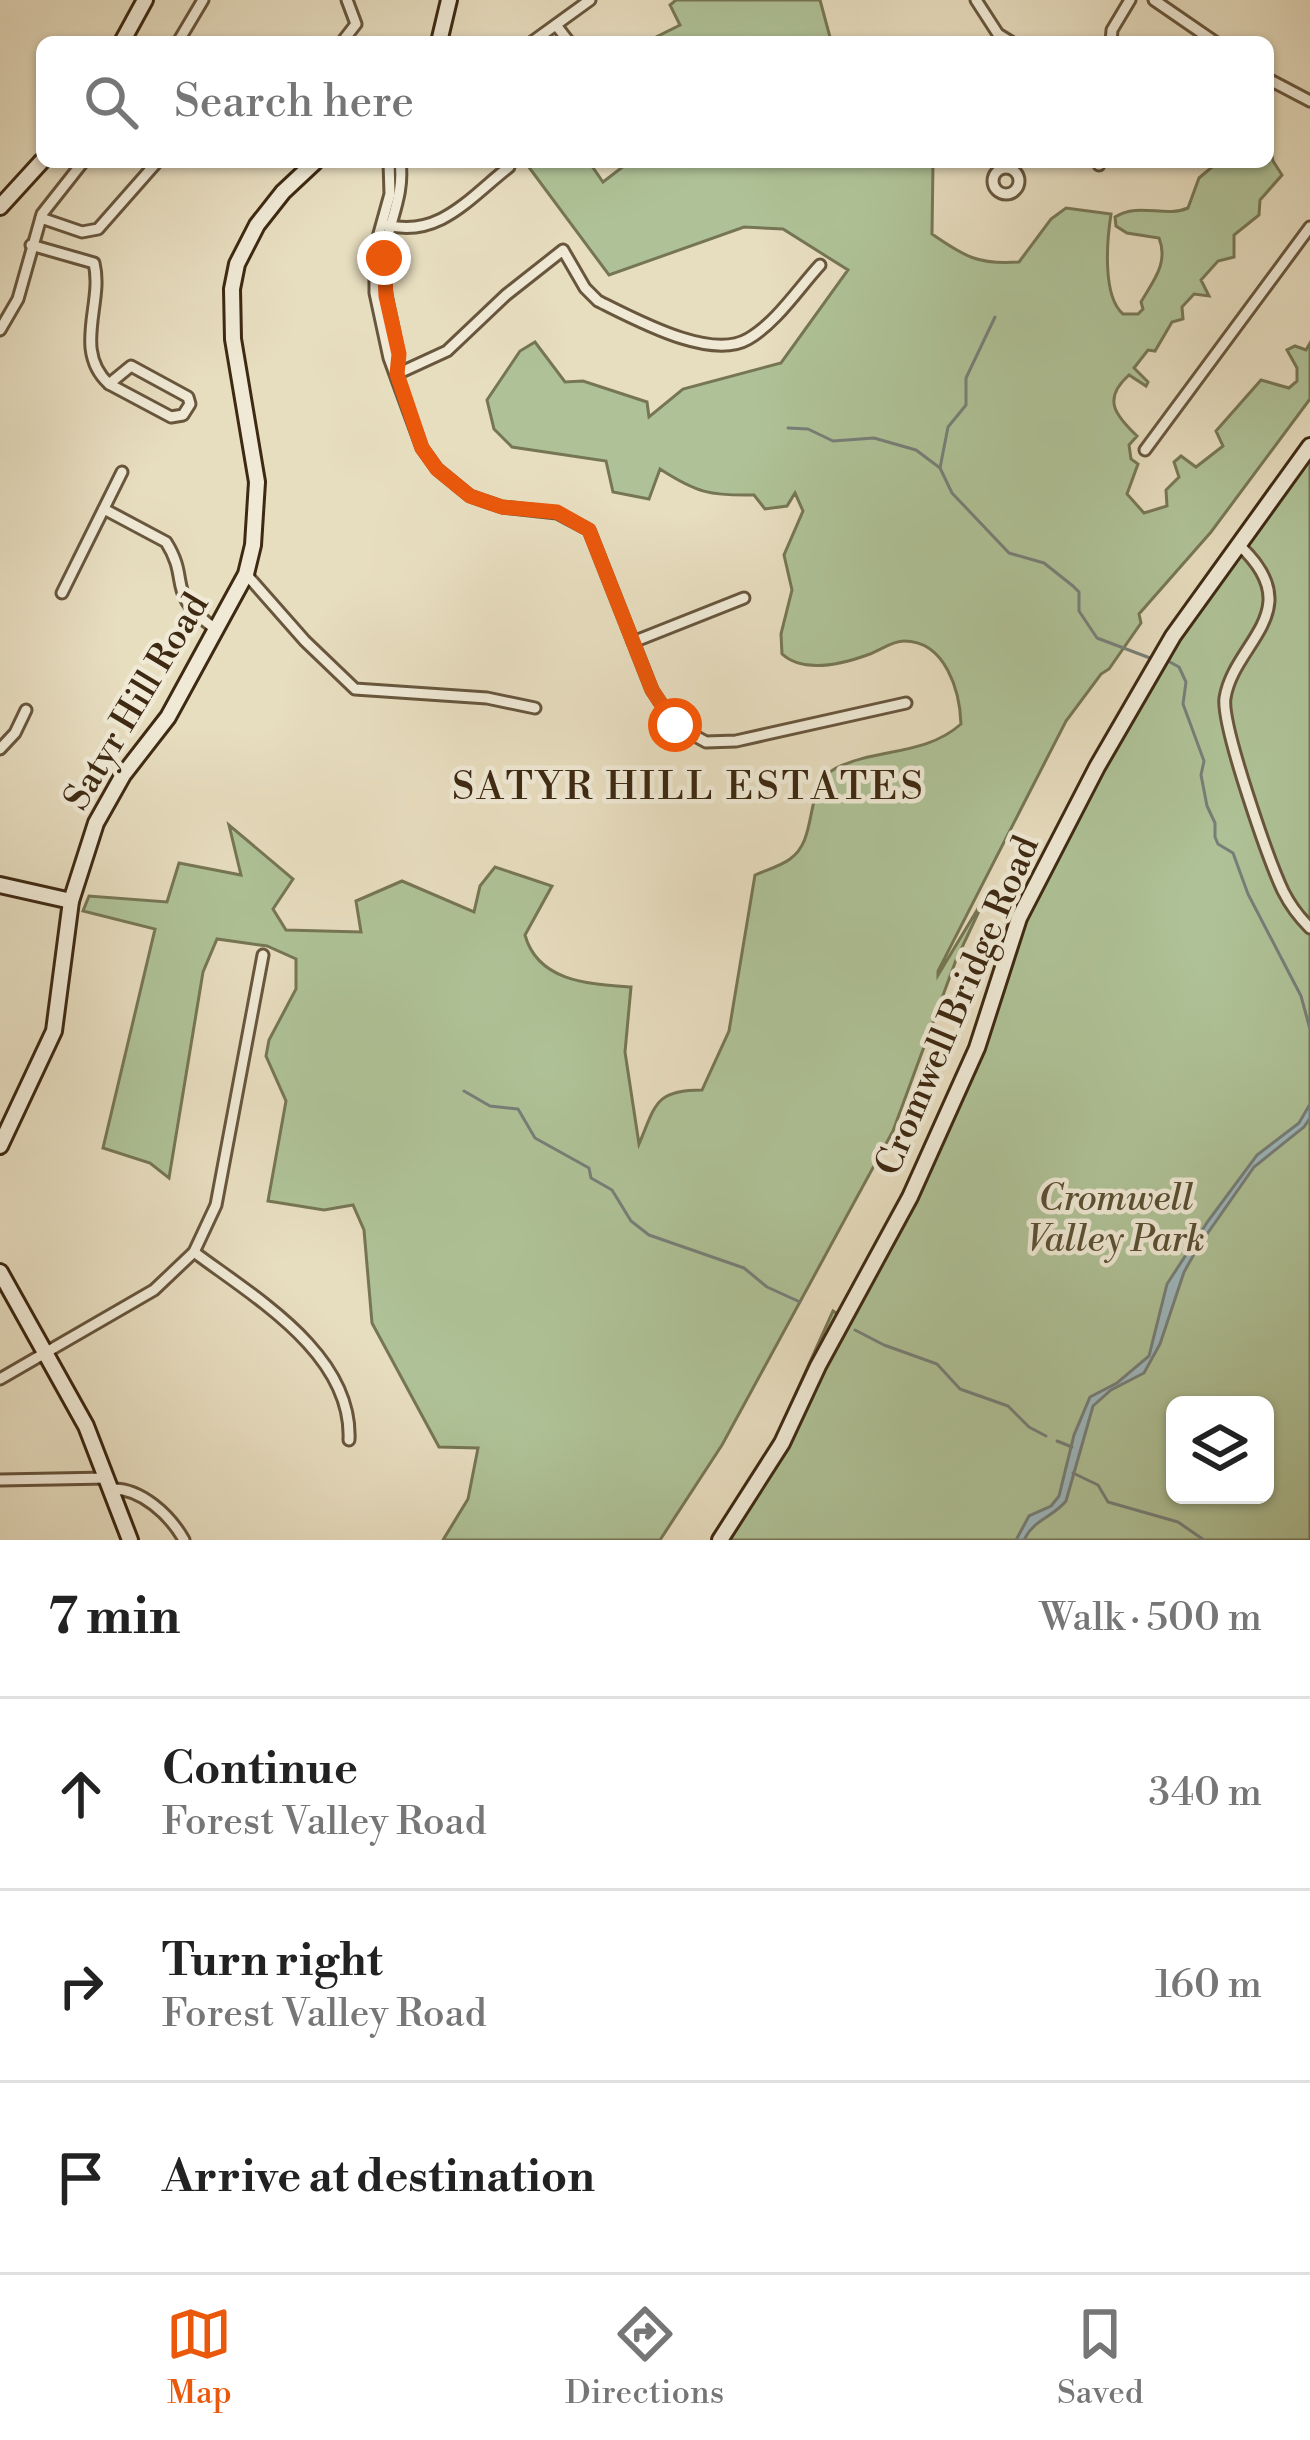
<!DOCTYPE html>
<html lang="en">
<head>
<meta charset="utf-8">
<style>
  body { margin:0; font-family:"Libre Bodoni",serif; background:#f2f2f2; color:#222 }
  .controls { position:absolute; right:36px; bottom:36px; display:grid; overflow:hidden; border-radius:18px; box-shadow:0 3px 9px #0004 }
  .controls button { width:108px; height:108px; display:grid; place-items:center; padding:0; border:0; border-bottom:3px solid #e0e0e0; background:#fff; color:#222; font:60px sans-serif }
  .stop { position:absolute; width:36px; height:36px; margin:-27px; border:9px solid #ea580c; border-radius:50%; background:#fff }
  .stop.end { background:#ea580c; border-color:#fff; box-shadow:0 3px 12px #0008 }
  .list { margin:0; padding:0; list-style:none }
  h2 { display:flex; justify-content:space-between; align-items:center; height:156px; margin:0; padding:0 48px; font-size:51px }
  h2 small { font-size:39px; font-weight:400; color:#767676 }
  .list li { display:grid; grid-template-columns:78px 1fr auto; gap:36px; align-items:center; box-sizing:border-box; height:192px; padding:0 48px; border-top:3px solid #e0e0e0 }
  .list b { display:block; font-size:45px; white-space:nowrap }
  .list p { margin:0; font-size:39px; white-space:nowrap; color:#767676 }
  .list em { font-size:39px; font-style:normal; color:#767676 }
  .icon { flex:none; width:66px; height:66px; fill:none; stroke:currentColor; stroke-width:2; stroke-linecap:round; stroke-linejoin:round }
  .map { position:relative; flex:none; width:1310px; height:1540px; overflow:hidden }
  .search { position:absolute; background:#fff; box-shadow:0 3px 9px #0004; left:36px; right:36px; top:36px; height:132px; display:flex; align-items:center; gap:30px; box-sizing:border-box; padding:0 42px; border-radius:18px; color:#767676; font-size:45px }
  .sheet { height:732px; background:#fff }
  nav { display:flex; justify-content:space-around; align-items:center; box-sizing:border-box; height:168px; border-top:3px solid #e0e0e0; background:#fff; font-size:33px; color:#767676 }
  nav a { display:grid; justify-items:center; gap:6px }
  nav .on { color:#ea580c }
  .map>svg:first-child { display:block }
  .green { fill:#afc297; stroke:#767654; stroke-width:3; fill-rule:evenodd }
  .water { fill:#9db8be; stroke:#777f79; stroke-width:3 }
  .lines { fill:none; stroke-linecap:round; stroke-linejoin:round }
  .stream { stroke:#777f79; stroke-width:3 }
  .street-casing { stroke:#68563d; stroke-width:15 }
  .secondary-casing { stroke:#3e2912; stroke-width:20 }
  .street { stroke:#efe9d5; stroke-width:9 }
  .secondary { stroke:#efe9d5; stroke-width:14 }
  .route { stroke:#ea580c; stroke-width:15 }
  .labels { text-anchor:middle; dominant-baseline:central; stroke-width:9; stroke-linejoin:round; paint-order:stroke }
  .street-label { font-size:36px; fill:#3e2912; stroke:#efe9d5 }
  .park-label { font-size:36px; font-style:italic; fill:#5a4f33; stroke:#efe9d5 }
  .neighbourhood-label { font-size:39px; letter-spacing:3px; fill:#3e2912; stroke:#efe9d5 }
</style>
</head>
<body>
<div class="map">
<svg width="1310" height="1540" viewBox="0 0 1310 1540">
  <rect width="100%" height="100%" fill="#e7ddbf"/>
  <filter id="stains"><feTurbulence type="fractalNoise" baseFrequency=".00167" numOctaves="4"/><feColorMatrix values="0 0 0 0 .2 0 0 0 0 .09 0 0 0 0 .02 0 0 0 .5 -.17"/></filter>
  <radialGradient id="worn" r=".72"><stop offset=".6" stop-color="#630" stop-opacity="0"/><stop offset="1" stop-color="#630" stop-opacity=".3"/></radialGradient>
  <g class="green">
    <path d="M676,0H820L830,37L825,42H646L680,25L670,5Z"/>
    <path d="M1268,138L1273,161L1282,175L1260,200L1259,215L1234,235V257L1218,261L1201,280L1209,296L1194,294L1182,307L1183,319L1172,322L1155,351L1148,350L1134,368L1148,382L1146,386L1129,375C1102,399 1115,415 1137,436L1129,445L1131,459L1138,464L1127,494L1144,513L1167,506L1166,490L1179,477L1174,462L1181,456L1196,467L1223,446L1216,431L1261,380L1289,388L1297,381V368L1287,350L1295,346L1306,350L1310,343V399L1211,532L1139,614L1141,623L1109,669L1101,674L1066,721L938,971V975L988,892L956,960L893,1131L722,1445L660,1540H443L468,1499L478,1448L439,1447L372,1323L364,1230L353,1205L324,1210L268,1201L286,1101L266,1056L269,1040L296,989V959L267,946L217,939L203,972L169,1178L150,1163L103,1148L155,929L83,911L89,896L167,902L179,863L241,875L229,825L293,879L273,909L286,930L361,932L356,901L402,881L474,912L480,886L495,867L552,886L525,935C538,982 589,984 631,987L625,1052L639,1144C656,1104 655,1090 702,1090L729,1031L755,875C766,870 781,866 790,859C820,838 802,786 836,768C877,748 925,756 961,724C960,692 946,641 904,641C892,641 881,650 870,654C843,664 804,674 782,654L781,634L792,590L784,555L803,511L795,493L787,506L765,509L754,495C711,496 697,493 660,469L649,499L613,492L606,461L512,447L494,429L487,400L520,351L535,342L565,382L583,381L647,402L649,417L683,389L781,363L848,270L783,229L744,227L609,275L525,162H589L603,182L629,162L933,163L932,234C965,257 979,265 1019,262L1051,219L1066,208L1111,214C1107,240 1102,296 1123,314H1138L1143,309L1141,302C1153,281 1169,263 1159,238L1127,233L1116,226L1115,217C1139,202 1165,218 1188,208L1199,178L1218,162H1268Z"/>
    <path d="M1310,455V1540H714L748,1499L833,1311L847,1320L906,1214L1019,930L1101,769L1157,671ZM1175,1405H1265V1495H1175Z"/>
  </g>
  <path class="water" d="M1310,1104V1118L1304,1127L1254,1167L1198,1247L1184,1272L1160,1344L1144,1373L1111,1390L1093,1406L1066,1501C1052,1518 1034,1519 1024,1540H1016L1029,1516L1051,1506L1059,1496L1074,1435L1090,1397L1117,1383L1149,1356L1167,1284L1208,1221L1257,1155L1299,1123Z"/>
  <g class="lines">
    <g class="stream">
      <path d="M788,428L808,429L833,441L874,438L916,450L940,468L952,493L1009,553L1044,563L1073,586L1079,592V611L1097,638L1150,658"/>
      <path d="M940,468L948,427L966,405V378L995,317"/>
      <path d="M1168,661L1179,667L1186,682L1183,704L1204,761L1201,775L1207,806L1215,823V837L1218,844L1233,853L1248,894L1301,996L1310,1029"/>
      <path d="M464,1091L490,1106L518,1109L535,1138L589,1168L591,1178L612,1190L631,1221L649,1235L744,1268L767,1287L800,1302"/>
      <path d="M855,1330L884,1345L937,1364L960,1389L1008,1406L1029,1427L1046,1436"/>
      <path d="M1057,1441L1072,1447"/>
      <path d="M1073,1473L1098,1485L1108,1502L1178,1522L1204,1540"/>
    </g>
    <defs>
      <g id="street">
        <path d="M976,0L998,34L1011,42"/>
        <path d="M1154,0L1215,42"/>
        <path d="M556,25L569,42"/>
        <path d="M178,42L203,0"/>
        <path d="M342,42L356,24L347,0"/>
        <path d="M532,42L590,0"/>
        <path d="M1111,42L1112,30L1130,0"/>
        <path d="M1268,79L1310,101"/>
        <path d="M389,162L390,194L375,248V293L389,358L422,448L437,469L470,496L502,507L557,513L589,530L652,690L675,725L706,742L736,741L906,703"/>
        <path d="M1099,165V162"/>
        <circle cx="1006" cy="181" r="13"/>
        <path d="M41,218L82,232L98,229L157,162"/>
        <path d="M387,225C440,238 470,197 509,167"/>
        <path d="M31,245L94,263C104,303 72,350 109,384"/>
        <path d="M0,330L18,299L42,214L83,162"/>
        <path d="M131,366L188,397L190,404L183,415L171,417L109,384Z"/>
        <path d="M397,374L447,351L506,295L563,250L585,288L598,301C635,319 710,361 748,339C776,323 798,289 820,265"/>
        <path d="M397,374C401,334 380,298 384,258C387,224 405,197 400,162"/>
        <path d="M1145,450L1310,227"/>
        <path d="M104,509L166,542C192,583 163,592 217,630"/>
        <path d="M1239,545C1310,611 1234,642 1225,698C1221,725 1269,861 1283,891C1290,905 1299,917 1310,928"/>
        <path d="M246,574L305,641L355,689L487,698L535,708"/>
        <path d="M62,593L122,472"/>
        <path d="M633,642L744,598"/>
        <path d="M0,749L15,733L26,710"/>
        <path d="M194,1252C254,1297 353,1354 349,1440"/>
        <path d="M0,1379L154,1290L194,1252L216,1205L263,955"/>
        <path d="M0,1480L108,1478"/>
        <path d="M112,1489C141,1488 170,1515 184,1540"/>
      </g>
      <g id="secondary">
        <path d="M122,42L145,0"/>
        <path d="M439,42L449,0"/>
        <path d="M0,207L42,161"/>
        <path d="M0,885L71,901"/>
        <path d="M0,1146L54,1031L71,901L96,823L123,775L168,717L246,574L253,545L257,482L233,339L232,289L237,264L257,225L283,192L315,162"/>
        <path d="M0,1272L86,1426L130,1540"/>
        <path d="M720,1540L782,1443L818,1366L910,1197L977,1048L1019,918L1097,767L1173,636L1310,446"/>
      </g>
    </defs>
    <use href="#street" class="street-casing"/>
    <use href="#secondary" class="secondary-casing"/>
    <use href="#street" class="street"/>
    <use href="#secondary" class="secondary"/>
  </g>
  <g class="lines">
    <path class="route" d="M384,258L386,296L399,354L397,374L422,448L437,469L470,496L502,507L557,512L589,530L652,690L675,725"/>
  </g>
  <g class="labels">
    <g class="street-label">
      <text transform="translate(137 702) rotate(-59)">Satyr Hill Road</text>
      <text transform="translate(958 1006) rotate(-67)">Cromwell Bridge Road</text>
    </g>
    <g class="park-label">
      <text x="1116" y="1199">Cromwell<tspan x="1116" dy="41">Valley Park</tspan></text>
    </g>
    <g class="neighbourhood-label">
      <text x="689" y="787">SATYR HILL ESTATES</text>
    </g>
  </g>
  <rect width="100%" height="100%" filter="url(#stains)"/>
  <rect width="100%" height="100%" fill="url(#worn)"/>
</svg>
<div class="controls">
<button><svg class="icon" aria-label="layers" viewBox="0 0 24 24"><path d="M12 4l9 5-9 5-9-5zM3 14l9 5 9-5"/></svg></button>
</div>
<div class="stop" style="left:675px;top:725px"></div>
<div class="stop end" style="left:384px;top:258px"></div>
<div class="search"><svg class="icon" aria-label="search" viewBox="0 0 24 24"><circle cx="10" cy="10" r="6"/><path d="M15 15l6 6"/></svg>Search here</div>
</div>
<section class="sheet">
<h2>7 min<small>Walk · 500 m</small></h2>
<ul class="list">
<li><svg class="icon" aria-label="ahead" viewBox="0 0 24 24"><path d="M12 20V5M6 11l6-6 6 6"/></svg><div><b>Continue</b><p>Forest Valley Road</p></div><em>340 m</em></li>
<li><svg class="icon" aria-label="right" viewBox="0 0 24 24"><path d="M7 20v-9h11M14 6l5 5-5 5"/></svg><div><b>Turn right</b><p>Forest Valley Road</p></div><em>160 m</em></li>
<li><svg class="icon" aria-label="arrive" viewBox="0 0 24 24"><path d="M6 21V4h12l-3 4 3 4H6"/></svg><div><b>Arrive at destination</b></div></li>
</ul>
</section>
<nav>
<a class="on"><svg class="icon" aria-label="map" viewBox="0 0 24 24"><path d="M3 6l6-2 6 2 6-2v14l-6 2-6-2-6 2zM9 4v14M15 6v14"/></svg>Map</a>
<a><svg class="icon" aria-label="directions" viewBox="0 0 24 24"><path d="M12 3l9 9-9 9-9-9zM9 14v-3h6M13 9l2 2-2 2"/></svg>Directions</a>
<a><svg class="icon" aria-label="saved" viewBox="0 0 24 24"><path d="M7 4h10v16l-5-4-5 4z"/></svg>Saved</a>
</nav>
</body>
</html>
